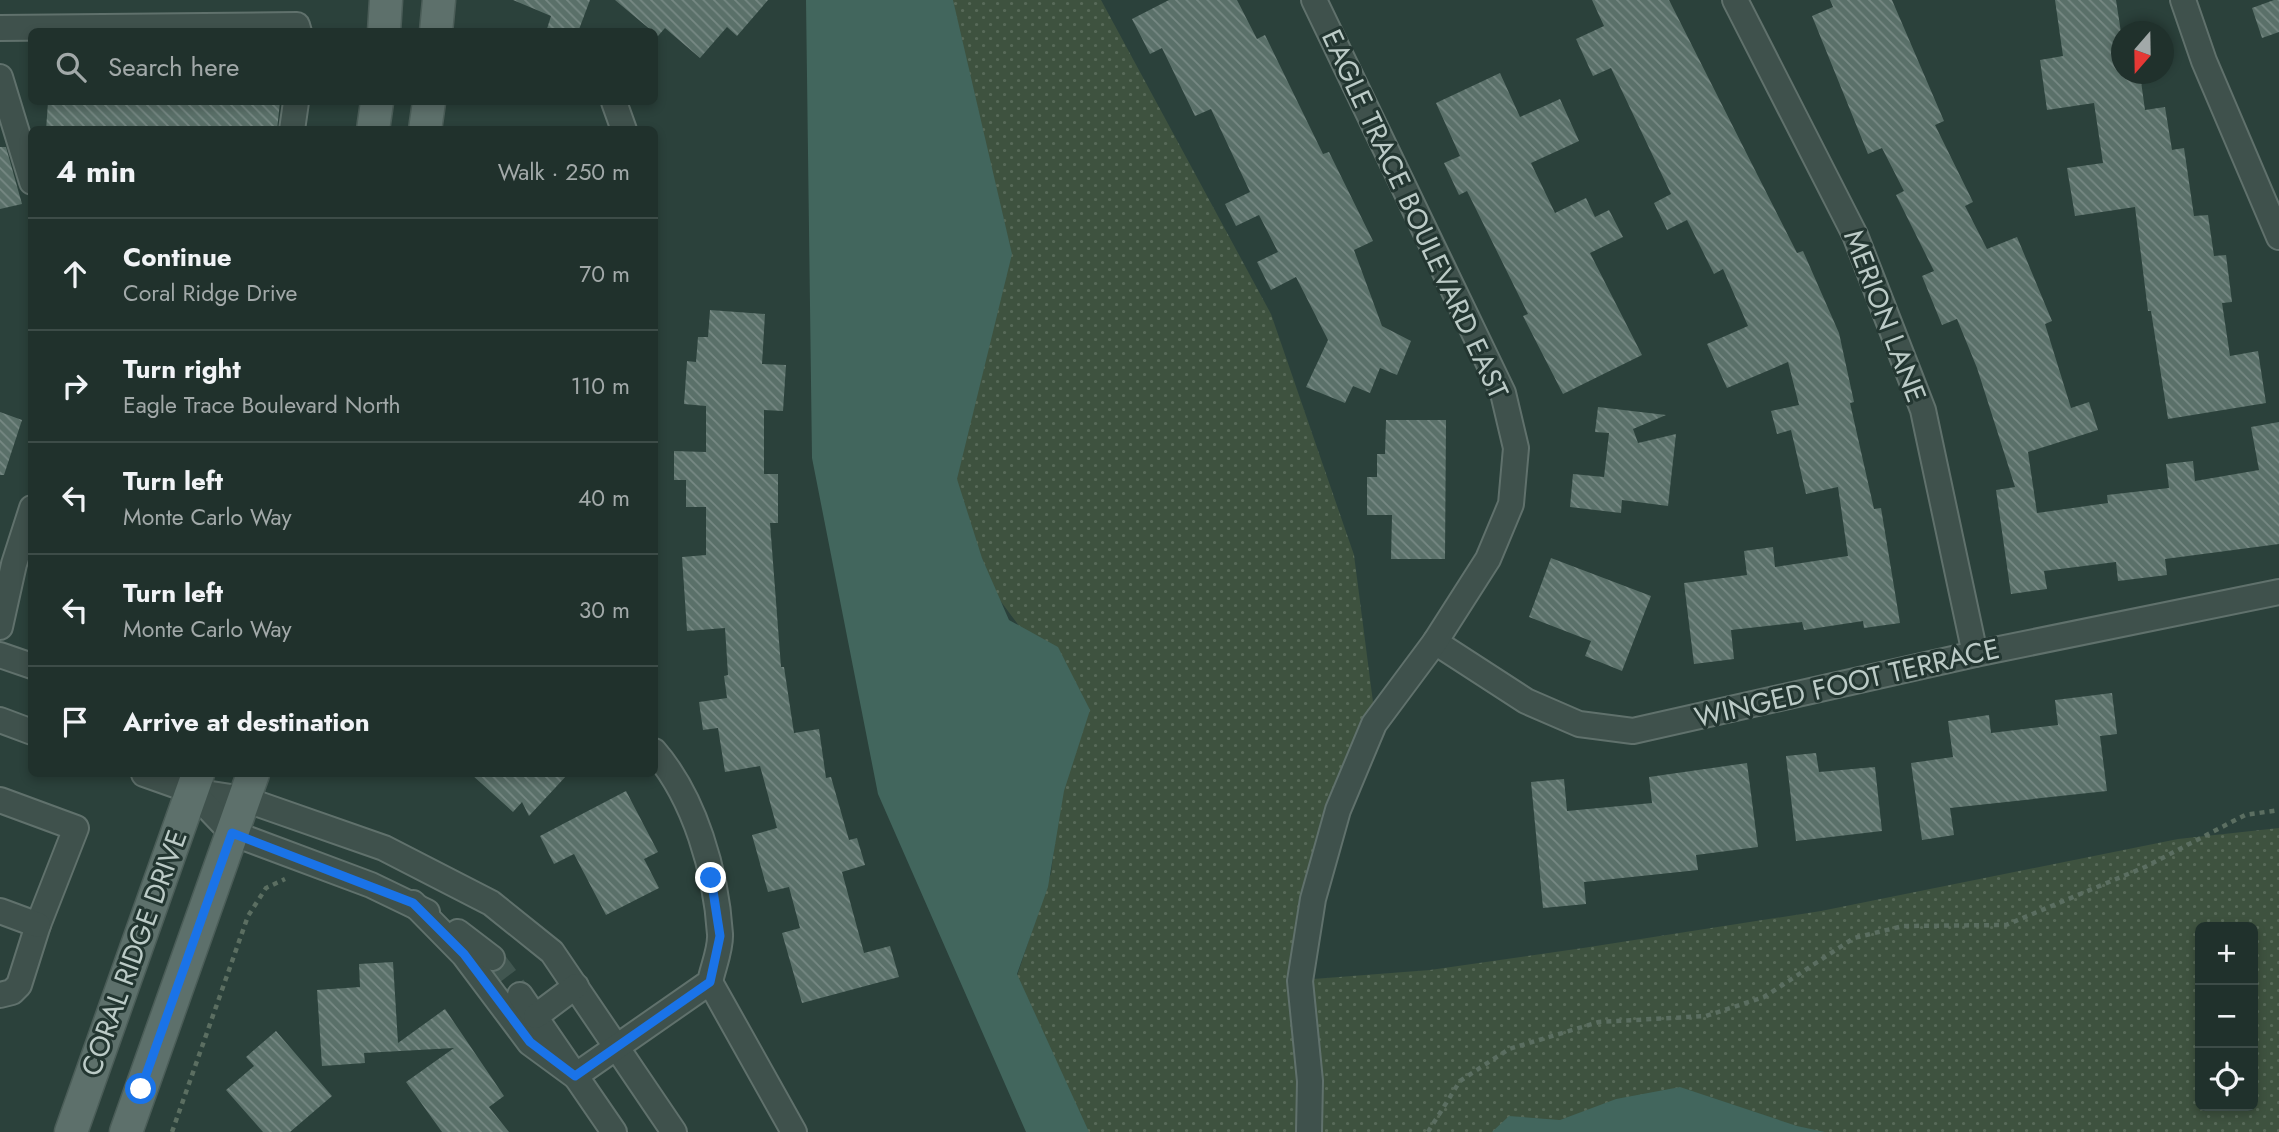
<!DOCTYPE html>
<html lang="en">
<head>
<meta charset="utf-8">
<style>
  body { margin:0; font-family:Jost,sans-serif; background:#283934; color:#f1f3f6 }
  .controls { position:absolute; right:21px; bottom:21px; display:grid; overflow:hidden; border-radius:10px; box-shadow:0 4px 10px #0003 }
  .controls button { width:63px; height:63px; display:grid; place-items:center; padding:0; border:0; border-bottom:2px solid #3d4c48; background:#20312c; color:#f1f3f6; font:35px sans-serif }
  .compass { position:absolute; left:2111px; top:21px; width:63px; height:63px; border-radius:50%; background:#20312c; box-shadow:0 4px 10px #0003; rotate:200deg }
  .stop { position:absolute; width:21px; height:21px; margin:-16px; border:5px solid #1a73e8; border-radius:50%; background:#fff }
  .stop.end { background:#1a73e8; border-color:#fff; box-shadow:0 2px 7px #0008 }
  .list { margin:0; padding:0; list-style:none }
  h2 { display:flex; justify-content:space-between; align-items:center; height:91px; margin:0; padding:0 28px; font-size:30px }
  h2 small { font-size:23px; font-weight:400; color:#a2a9a9 }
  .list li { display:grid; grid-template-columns:46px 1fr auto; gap:21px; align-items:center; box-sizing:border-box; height:112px; padding:0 28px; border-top:2px solid #3d4c48 }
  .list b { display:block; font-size:26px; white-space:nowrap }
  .list p { margin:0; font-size:23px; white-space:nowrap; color:#a2a9a9 }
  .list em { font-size:23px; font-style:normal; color:#a2a9a9 }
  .icon { flex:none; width:38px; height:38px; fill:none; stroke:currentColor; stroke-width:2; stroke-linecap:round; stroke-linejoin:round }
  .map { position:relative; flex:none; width:2279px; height:1132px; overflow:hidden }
  .search { position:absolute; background:#20312c; box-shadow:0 4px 10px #0003; left:28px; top:28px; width:630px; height:77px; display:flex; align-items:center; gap:18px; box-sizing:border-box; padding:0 24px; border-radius:10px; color:#a2a9a9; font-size:26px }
  .panel { position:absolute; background:#20312c; box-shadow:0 4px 10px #0003; left:28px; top:126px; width:630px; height:651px; border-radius:10px }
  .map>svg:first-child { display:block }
  .grass { fill:url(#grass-dots); fill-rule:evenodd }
  .water { fill:#42665d }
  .building { fill:url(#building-back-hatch) }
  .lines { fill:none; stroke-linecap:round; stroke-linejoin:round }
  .minor-tunnel { stroke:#415650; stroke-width:24; stroke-dasharray:24 12; stroke-linecap:butt }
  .minor-casing { stroke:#60716c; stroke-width:28 }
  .major-casing { stroke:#4b5d58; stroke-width:35 }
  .path { stroke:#5b6e61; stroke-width:4.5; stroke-dasharray:5 5; stroke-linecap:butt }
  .minor { stroke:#3f514c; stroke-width:24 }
  .major { stroke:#5d706b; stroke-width:32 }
  .route { stroke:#1a73e8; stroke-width:9 }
  .labels { text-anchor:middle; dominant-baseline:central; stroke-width:6; stroke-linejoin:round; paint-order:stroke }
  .street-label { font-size:28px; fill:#bccbc7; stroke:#233631 }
</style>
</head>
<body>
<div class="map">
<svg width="2279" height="1132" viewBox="0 0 2279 1132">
  <defs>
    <pattern id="grass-dots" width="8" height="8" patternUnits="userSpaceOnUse" patternTransform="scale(1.75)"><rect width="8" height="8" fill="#3e523f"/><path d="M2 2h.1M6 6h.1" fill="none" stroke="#586a59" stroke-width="1.8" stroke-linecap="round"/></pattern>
    <pattern id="building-back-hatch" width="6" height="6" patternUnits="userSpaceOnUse" patternTransform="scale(1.75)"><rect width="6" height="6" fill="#5a7069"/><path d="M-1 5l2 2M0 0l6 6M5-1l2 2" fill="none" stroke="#778984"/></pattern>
  </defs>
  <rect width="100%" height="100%" fill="#2b413b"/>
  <path class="grass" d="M848,0H1101L1271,314L1354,555L1374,710L1300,980L1430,970L1583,948L1821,911L2178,839L2279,828V1132H1083L1016,979L1051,873L1062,781L1084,713L902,469ZM2200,927H2253V1106H2200Z"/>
  <g class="water">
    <path d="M806,0H953L1012,254L957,479L982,558L1009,620L1058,647L1090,710L1064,791L1048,887L1017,974L1089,1132H1026L878,794L812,458Z"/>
    <path d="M1680,1087L1797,1126L1825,1132H1492L1509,1116L1560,1120L1616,1099Z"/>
  </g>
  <g class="building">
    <path d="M513,0H590L578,32H546L551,16Z"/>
    <path d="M615,0H768L737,36L727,27L700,58L665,28L658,36Z"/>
    <path d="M1169,0H1237L1257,39L1265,35L1323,154L1329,152L1373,241L1354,250L1382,326L1411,341L1397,375L1380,368L1370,393L1353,386L1345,403L1306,387L1328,340L1296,277L1271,290L1257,262L1278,252L1259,215L1236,226L1225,204L1250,192L1211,109L1195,116L1162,48L1150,54L1132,19Z"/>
    <path d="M1592,0H1669L1797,253L1803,251L1839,333L1854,402L1850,403L1874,509L1881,508L1900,623L1864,628L1863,621L1804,630L1802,622L1731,630L1734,659L1694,664L1684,583L1747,575L1744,551L1773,547L1775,567L1848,556L1838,487L1806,494L1791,430L1777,434L1771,411L1799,405L1788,362L1727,388L1707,344L1748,326L1723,269L1714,274L1687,220L1667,230L1654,203L1671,194L1611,68L1593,76L1576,39L1604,26Z"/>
    <path d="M1830,0H1892L1944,121L1935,125L1973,202L1965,206L1987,249L2017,237L2052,321L2045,324L2071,408L2089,402L2098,430L2028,452L2037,513L2108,503L2107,495L2169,488L2166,464L2193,461L2195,481L2259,470L2251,427L2279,422V544L2165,559L2167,575L2118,581L2116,562L2044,571L2047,589L2011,594L1996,490L2015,487L1977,368L1957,319L1942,325L1922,276L1934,271L1896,195L1904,191L1882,148L1868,154L1812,16L1833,7Z"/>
    <path d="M2055,0H2116L2122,39V74H2140L2145,110L2165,107L2172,150L2184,148L2194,216L2208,215L2214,256L2226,255L2232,302L2222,303L2230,356L2258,351L2266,403L2168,419L2151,311H2148L2135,207L2075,216L2067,168L2103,163L2094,103L2047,110L2040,60L2063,56Z"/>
    <path d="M2274,0H2279V32L2262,38L2252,8Z"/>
    <path d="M1500,73L1520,117L1560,99L1579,141L1531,163L1555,213L1586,198L1595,217L1609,210L1623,237L1590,253L1642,355L1563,394L1523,316L1528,314L1467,191L1459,195L1444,163L1460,156L1436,103Z"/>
    <path d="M48,102H280L277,130H46Z"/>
    <path d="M0,147H6L22,204L0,209Z"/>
    <path d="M710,310L765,314L762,364L786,365L783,411L764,410V474H778V523H770L781,667H784L794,733L819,729L826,778L831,777L849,840L857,838L865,865L842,872L864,953L890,946L899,977L802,1003L782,933L800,928L789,887L768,892L752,835L777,828L760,766L725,772L718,728L703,730L699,702L727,698L724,676L728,675L725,628L687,631L682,557L706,555V507H686V480H674V451L706,452V406L684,404L687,361L696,362L698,337H708Z"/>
    <path d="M1598,407L1666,415L1633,429L1638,443L1676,434L1668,506L1622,500L1621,513L1570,507L1573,474L1604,477L1609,433L1595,432Z"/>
    <path d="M0,412L22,420L4,475H0Z"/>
    <path d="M1386,420H1446L1445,559H1391L1392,515H1367V477H1377V454H1385Z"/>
    <path d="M1551,558L1651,596L1622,671L1585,656L1591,641L1529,617Z"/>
    <path d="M2112,693L2117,734L2100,736L2107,791L1950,808L1954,835L1922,840L1911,763L1953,757L1948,721L1989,715L1991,733L2058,725L2055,700Z"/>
    <path d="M1816,753L1819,772L1875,767L1882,831L1796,841L1786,756Z"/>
    <path d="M1747,763L1758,847L1696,855L1698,870L1584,882L1586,904L1543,908L1531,782L1564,779L1567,811L1652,803L1649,777Z"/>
    <path d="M471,774H568L529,816L522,802L513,812Z"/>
    <path d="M626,791L658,852L644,859L659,888L606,915L574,854L554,864L540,836Z"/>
    <path d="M393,962L398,1043L445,1009L504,1096L489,1107L509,1132H442L406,1082L454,1048L364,1053L365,1063L322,1066L317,990L360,987L359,964Z"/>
    <path d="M276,1031L332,1096L290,1132H263L226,1090L254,1066L246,1057Z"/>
  </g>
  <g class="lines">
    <path class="minor-tunnel" d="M492,958L520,995"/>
    <defs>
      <g id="minor">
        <path d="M1735,0L1855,235L1923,410L1975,654"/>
        <path d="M2183,0L2204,61L2279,237"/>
        <path d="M0,28L297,25L299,32"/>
        <path d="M0,77L32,182"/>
        <path d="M614,102L624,130"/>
        <path d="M292,130L296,102"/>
        <path d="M0,627L14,564L32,508"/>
        <path d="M1435,642L1526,701L1579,724L1633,731L1975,654L2279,592"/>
        <path d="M0,655L32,666"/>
        <path d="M0,720L32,732"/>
        <path d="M144,774L192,791L244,799L384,848L491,903L552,952L674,1132"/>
        <path d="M192,791L232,833L371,885L427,912"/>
        <path d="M0,800L76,828L38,925L19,985L12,992L0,995"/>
        <path d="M413,903L464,955L530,1043L575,1076L710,982C713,967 721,949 720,934C716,872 695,798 654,751"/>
        <path d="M0,911L38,925"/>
        <path d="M458,932L492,958"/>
        <path d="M710,982L794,1132"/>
        <path d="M520,995L614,1132"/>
        <path d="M536,1016L576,986"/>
        <path d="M1309,1132L1310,1081L1300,981L1313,899L1338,810L1374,724L1435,642L1488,559L1511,504L1516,448L1503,393L1314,0"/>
      </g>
      <g id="major">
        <path d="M384,32L386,0"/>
        <path d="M436,32L439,0"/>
        <path d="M373,130L377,102"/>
        <path d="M425,130L429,102"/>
        <path d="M71,1132L198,774"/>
        <path d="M126,1132L253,774"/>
      </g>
    </defs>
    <use href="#minor" class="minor-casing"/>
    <use href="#major" class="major-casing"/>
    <g class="path">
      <path d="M172,1132L248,916L266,888L285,879"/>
      <path d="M1428,1132L1460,1081L1509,1049L1599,1022L1706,1016L1764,997L1854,938L1903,926L2006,925L2145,867L2245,815L2279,810"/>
    </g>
    <use href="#minor" class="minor"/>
    <use href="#major" class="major"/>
  </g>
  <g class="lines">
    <path class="route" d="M141,1089L232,833L413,903L464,954L530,1042L575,1076L710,982L720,936L711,878"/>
  </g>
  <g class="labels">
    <g class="street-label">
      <text transform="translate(1415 214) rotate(65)">EAGLE TRACE BOULEVARD EAST</text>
      <text transform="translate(1885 316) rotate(69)">MERION LANE</text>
      <text transform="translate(1847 683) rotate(-13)">WINGED FOOT TERRACE</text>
      <text transform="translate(134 953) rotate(-70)">CORAL RIDGE DRIVE</text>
    </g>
  </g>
</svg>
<div class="controls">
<button>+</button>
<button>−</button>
<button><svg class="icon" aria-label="locate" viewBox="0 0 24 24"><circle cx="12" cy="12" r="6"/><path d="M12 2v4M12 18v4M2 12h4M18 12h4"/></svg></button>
</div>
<svg class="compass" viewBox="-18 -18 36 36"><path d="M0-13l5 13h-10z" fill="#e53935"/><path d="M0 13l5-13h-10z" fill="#a2a9a9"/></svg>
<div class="stop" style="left:141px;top:1089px"></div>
<div class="stop end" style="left:711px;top:878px"></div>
<div class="search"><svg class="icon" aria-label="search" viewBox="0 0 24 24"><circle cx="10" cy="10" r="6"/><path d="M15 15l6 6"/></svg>Search here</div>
<section class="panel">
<h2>4 min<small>Walk · 250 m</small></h2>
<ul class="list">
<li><svg class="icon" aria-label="ahead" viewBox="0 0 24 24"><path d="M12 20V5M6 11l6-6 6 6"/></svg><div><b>Continue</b><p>Coral Ridge Drive</p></div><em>70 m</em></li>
<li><svg class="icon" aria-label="right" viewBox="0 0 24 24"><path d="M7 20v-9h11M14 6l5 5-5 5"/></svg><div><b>Turn right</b><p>Eagle Trace Boulevard North</p></div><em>110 m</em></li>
<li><svg class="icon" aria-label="left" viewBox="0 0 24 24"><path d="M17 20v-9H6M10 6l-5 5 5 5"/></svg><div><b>Turn left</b><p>Monte Carlo Way</p></div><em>40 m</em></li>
<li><svg class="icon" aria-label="left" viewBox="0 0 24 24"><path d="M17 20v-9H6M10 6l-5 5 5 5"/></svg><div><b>Turn left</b><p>Monte Carlo Way</p></div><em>30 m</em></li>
<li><svg class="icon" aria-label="arrive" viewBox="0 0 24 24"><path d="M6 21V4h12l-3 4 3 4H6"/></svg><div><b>Arrive at destination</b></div></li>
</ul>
</section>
</div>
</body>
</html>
